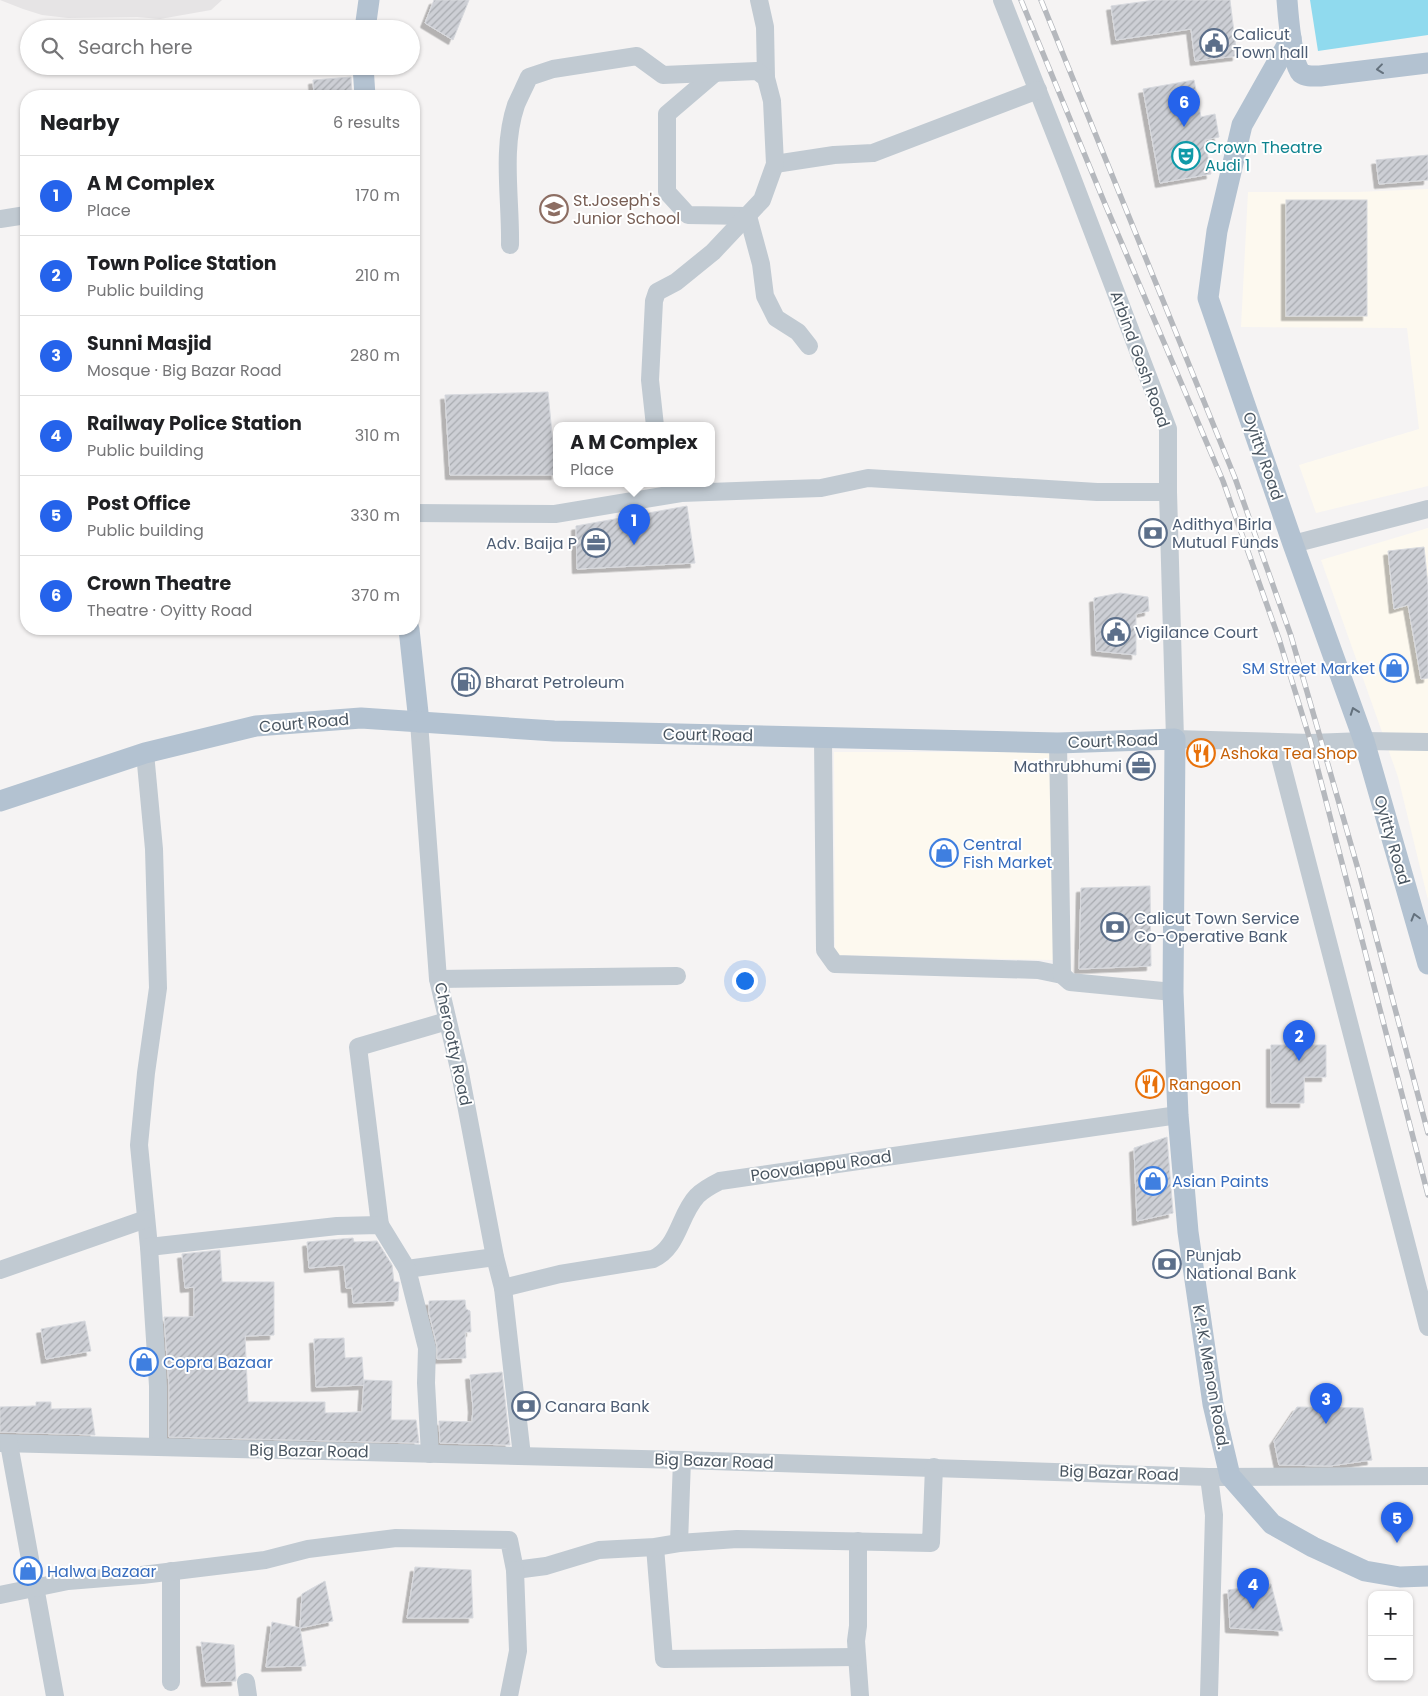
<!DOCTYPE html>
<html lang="en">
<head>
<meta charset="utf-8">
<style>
  body { margin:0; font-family:Poppins,sans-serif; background:#f6f6f6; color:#202124 }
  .controls { position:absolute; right:15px; bottom:15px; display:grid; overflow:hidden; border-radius:10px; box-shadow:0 1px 4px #0004 }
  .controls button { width:45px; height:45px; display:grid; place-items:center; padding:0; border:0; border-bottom:1px solid #e0e0e0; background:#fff; color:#202124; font:25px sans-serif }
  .you { position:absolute; left:744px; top:980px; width:18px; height:18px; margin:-12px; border:4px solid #fff; border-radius:50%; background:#1a73e8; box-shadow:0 0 0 8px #1a73e833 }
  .badge { display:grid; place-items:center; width:32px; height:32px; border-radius:50%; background:#2563eb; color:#fff; font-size:16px; font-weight:700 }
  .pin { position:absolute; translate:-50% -41px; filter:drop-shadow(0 1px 2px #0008) }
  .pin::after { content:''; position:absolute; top:26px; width:18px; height:15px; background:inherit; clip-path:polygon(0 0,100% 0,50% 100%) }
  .popup { position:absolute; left:553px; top:422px; width:162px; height:65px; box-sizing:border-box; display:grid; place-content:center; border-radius:10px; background:#fff; filter:drop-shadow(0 1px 4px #0005); font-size:16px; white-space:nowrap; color:#757577 }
  .popup b { font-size:19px; color:#202124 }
  .popup::after { content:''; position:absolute; left:50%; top:100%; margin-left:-10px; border:10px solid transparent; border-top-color:#fff }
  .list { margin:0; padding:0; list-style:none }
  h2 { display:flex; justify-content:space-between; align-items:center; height:65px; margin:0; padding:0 20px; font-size:21px }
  h2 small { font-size:16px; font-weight:400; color:#757577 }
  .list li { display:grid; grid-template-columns:32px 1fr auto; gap:15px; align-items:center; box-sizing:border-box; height:80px; padding:0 20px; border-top:1px solid #e0e0e0 }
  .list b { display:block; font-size:19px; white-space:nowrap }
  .list p { margin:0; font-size:16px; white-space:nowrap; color:#757577 }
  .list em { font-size:16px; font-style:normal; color:#757577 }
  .icon { flex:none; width:28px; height:28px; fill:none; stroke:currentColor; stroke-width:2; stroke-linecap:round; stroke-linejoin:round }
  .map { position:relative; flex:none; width:1428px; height:1696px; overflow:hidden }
  .search { position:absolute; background:#fff; box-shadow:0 1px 4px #0004; left:20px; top:20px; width:400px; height:55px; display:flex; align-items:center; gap:12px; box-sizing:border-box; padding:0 18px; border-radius:28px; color:#757577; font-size:19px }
  .panel { position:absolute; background:#fff; box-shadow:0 1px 4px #0004; left:20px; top:90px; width:400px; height:545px; border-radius:20px }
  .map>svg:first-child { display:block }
  .commercial { fill:#fdf9ef }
  .education { fill:#e6e4e5 }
  .water { fill:#90daee }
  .building { fill:url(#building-hatch); stroke:#d7d9de; filter:url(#shadow) }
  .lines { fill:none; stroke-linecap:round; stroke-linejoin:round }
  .minor { stroke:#c1cad2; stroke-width:18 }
  .major { stroke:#b3c2d1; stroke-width:21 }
  .rail-casing { stroke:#b5b8bd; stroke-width:5.5 }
  .rail { stroke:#fff; stroke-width:4; stroke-dasharray:11; stroke-linecap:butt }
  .oneway { stroke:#64717d }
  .labels { text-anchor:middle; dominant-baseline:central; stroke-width:4; stroke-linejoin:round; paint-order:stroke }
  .service-label { font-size:16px; fill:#4e5e75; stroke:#fff; text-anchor:start }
  .culture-label { font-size:16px; fill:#0d838f; stroke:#fff; text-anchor:start }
  .education-label { font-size:16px; fill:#785e54; stroke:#fff; text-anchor:start }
  .street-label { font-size:16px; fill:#4a5661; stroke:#fff }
  .shop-label { font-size:16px; fill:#366cbe; stroke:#fff; text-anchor:start }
  .food-label { font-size:16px; fill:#c56008; stroke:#fff; text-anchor:start }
</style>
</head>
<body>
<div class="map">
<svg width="1428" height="1696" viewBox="0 0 1428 1696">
  <defs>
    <pattern id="building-hatch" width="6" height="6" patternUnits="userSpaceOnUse" patternTransform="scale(1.25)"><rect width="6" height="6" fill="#cdcfd5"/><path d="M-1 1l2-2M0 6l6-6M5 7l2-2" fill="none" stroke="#a8abb0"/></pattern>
    <filter id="shadow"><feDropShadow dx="-4.5" dy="4.5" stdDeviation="0" flood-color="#0004"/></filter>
  </defs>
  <rect width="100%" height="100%" fill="#f5f3f3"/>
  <g class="commercial">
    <path d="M1428,189V486L1316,513L1299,465L1419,429L1407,328L1241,327L1248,192H1357Z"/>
    <path d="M1428,528V900L1398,777L1321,560Z"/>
    <path d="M834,752H1054V960L835,955Z"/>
  </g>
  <path class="education" d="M0,0H222L211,10L160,19L137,17L68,18L42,15L23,9Z"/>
  <path class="water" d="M1310,0H1428V35L1318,51Z"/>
  <g class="building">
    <path d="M434,0H469L453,40L425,23Z"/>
    <path d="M1155,0H1230L1237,56L1195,61L1191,29L1116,40L1111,6Z"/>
    <path d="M351,77L352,96H314L313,80Z"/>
    <path d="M1194,80L1201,117L1215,114L1219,137L1205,140L1211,174L1160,183L1143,89Z"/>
    <path d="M1428,155V180L1379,184L1376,160Z"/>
    <rect x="1286" y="200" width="81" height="116"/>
    <path d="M548,392L556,475H450L445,395Z"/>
    <path d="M687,506L695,563L577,569L576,526Z"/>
    <path d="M1424,547L1428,585V678L1421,679L1408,605L1394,609L1388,551Z"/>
    <path d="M1120,593L1148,597L1149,611L1136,614V655L1096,651L1094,598Z"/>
    <path d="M1150,886L1151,966L1079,969L1081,888Z"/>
    <path d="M1271,1045H1326V1077H1304V1103H1271Z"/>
    <path d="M1167,1137L1173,1213L1137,1221L1134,1148Z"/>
    <path d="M353,1238L354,1242L377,1241L392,1265L394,1282H399L398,1301L353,1303L352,1288H346L344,1265L309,1268L307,1242Z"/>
    <path d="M220,1250L222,1282H274V1335L245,1336L248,1402H325V1413L362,1412L364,1380L392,1381L391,1420H416L419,1443L169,1437V1386L164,1317H194V1287L185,1288L182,1254Z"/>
    <path d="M465,1300L466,1309L470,1311L471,1332H465L466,1358L437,1359V1346L429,1313V1301Z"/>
    <path d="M85,1321L91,1351L46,1359L41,1329Z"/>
    <path d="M344,1338L345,1358L362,1357L364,1385L316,1387L314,1339Z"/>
    <path d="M502,1372L510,1445L440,1443L439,1421L472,1422L473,1408L470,1375Z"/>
    <path d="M36,1402H51V1409L91,1408L95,1435L0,1432V1407L36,1406Z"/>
    <path d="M1297,1407L1363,1408L1372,1460L1330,1466L1279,1465L1274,1441Z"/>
    <path d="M415,1567L471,1570L473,1618H407Z"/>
    <path d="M325,1581L333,1621L300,1628L302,1594Z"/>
    <path d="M1271,1584L1283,1631L1230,1628L1228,1590Z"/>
    <path d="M272,1622L300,1628L306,1666L266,1667Z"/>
    <path d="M201,1642L234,1645L236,1681L206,1682Z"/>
  </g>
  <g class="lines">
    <g class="minor">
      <path d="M759,0L765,27L766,78"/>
      <path d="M1002,0L1068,167L1168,429V492L1175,739L1311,743L1364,741L1428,742"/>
      <path d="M715,73L667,114V192L688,215L748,216L761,264L765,296L776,318L798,332L809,346"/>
      <path d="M775,164L834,155L873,153L1038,90"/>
      <path d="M0,219L26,215"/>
      <path d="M510,245C511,200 501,149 516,105C520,96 525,86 529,77L553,69L637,56L663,75L757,71L766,78L772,101L775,164L762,200L713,252L676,282L657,292L654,301L650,380L655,426"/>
      <path d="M414,513L555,514L681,493L821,488L868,478L1097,492H1168"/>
      <path d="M1293,544L1428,509"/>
      <path d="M419,722L438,979L460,1073L495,1257L503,1288L522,1456"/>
      <path d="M823,737L825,950L835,964L1038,970L1062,975L1070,982L1173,992"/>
      <path d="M1276,742L1428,1327"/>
      <path d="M1058,743L1062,975"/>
      <path d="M145,753L154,849L158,988L146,1073L139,1145L149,1247L158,1386V1447"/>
      <path d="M438,979L677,976"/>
      <path d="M380,1225L358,1047L447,1021"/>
      <path d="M149,1247L337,1226L380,1225L407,1269L495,1257"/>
      <path d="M407,1269L427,1348L426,1383L430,1454"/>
      <path d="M0,1270L146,1219"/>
      <path d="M503,1288L560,1274L653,1259C679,1247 679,1215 697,1196C704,1189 712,1185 720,1181L1178,1115"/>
      <path d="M0,1443L682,1460L1209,1477L1428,1476"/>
      <path d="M9,1444L55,1696"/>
      <path d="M858,1541V1626L856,1641L860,1696"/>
      <path d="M679,1543L682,1460"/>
      <path d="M655,1547L664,1659L857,1657"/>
      <path d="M171,1571V1682"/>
      <path d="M0,1595L68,1581L142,1575L265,1560L308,1549L396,1538L509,1540L515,1570L546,1566L599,1550L655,1547L679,1543L737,1539L931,1543L934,1467"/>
      <path d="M246,1682L248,1696"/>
      <path d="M509,1696L518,1651L515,1570"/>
      <path d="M1209,1696L1214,1515L1209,1477"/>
    </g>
    <g class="major">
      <path d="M1287,0C1288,14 1292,64 1301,73C1306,77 1314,76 1320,76L1428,63"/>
      <path d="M365,29L369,0"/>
      <path d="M1291,38L1242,125L1217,231L1208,298L1293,544L1364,741L1428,964"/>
      <path d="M363,66L365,96"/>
      <path d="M409,629L419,722"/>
      <path d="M0,801L145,753L256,726L361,718L554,731L1058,743L1175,739L1173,992L1178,1115L1188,1232L1213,1404L1230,1476L1272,1524L1313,1547L1365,1571L1400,1577L1428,1576"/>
    </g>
    <defs>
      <g id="rail">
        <path d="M1021,0L1105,204L1223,481L1279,639L1311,743L1428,1195"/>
        <path d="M1041,0L1235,478L1291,636L1358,869L1428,1133"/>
      </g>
    </defs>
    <use href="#rail" class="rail-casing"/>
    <use href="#rail" class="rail"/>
  </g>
  <defs><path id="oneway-chevron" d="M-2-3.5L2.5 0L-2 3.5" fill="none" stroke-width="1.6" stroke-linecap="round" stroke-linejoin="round" transform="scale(1.25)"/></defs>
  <g class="oneway">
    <use href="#oneway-chevron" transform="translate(1380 69) rotate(173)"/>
    <use href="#oneway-chevron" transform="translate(1354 711) rotate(-110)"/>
    <use href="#oneway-chevron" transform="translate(1415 917) rotate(-106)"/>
  </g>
  <defs>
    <symbol id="civic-ring" viewBox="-11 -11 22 22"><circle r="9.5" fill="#fff" stroke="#5c6f8a" stroke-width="1.5"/><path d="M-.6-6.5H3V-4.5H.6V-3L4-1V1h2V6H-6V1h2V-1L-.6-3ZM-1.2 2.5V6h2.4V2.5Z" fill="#5c6f8a"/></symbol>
    <symbol id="theatre-ring" viewBox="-11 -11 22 22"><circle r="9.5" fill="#fff" stroke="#0f9aa8" stroke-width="1.5"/><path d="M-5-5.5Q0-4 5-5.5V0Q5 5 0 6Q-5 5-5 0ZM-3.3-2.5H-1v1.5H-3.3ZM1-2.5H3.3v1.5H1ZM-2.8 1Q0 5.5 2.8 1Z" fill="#0f9aa8"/></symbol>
    <symbol id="school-ring" viewBox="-11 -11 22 22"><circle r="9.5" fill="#fff" stroke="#8d6e63" stroke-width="1.5"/><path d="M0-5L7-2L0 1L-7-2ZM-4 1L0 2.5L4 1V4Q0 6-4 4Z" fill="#8d6e63"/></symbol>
    <symbol id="bank-ring" viewBox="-11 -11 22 22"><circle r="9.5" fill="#fff" stroke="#5c6f8a" stroke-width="1.5"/><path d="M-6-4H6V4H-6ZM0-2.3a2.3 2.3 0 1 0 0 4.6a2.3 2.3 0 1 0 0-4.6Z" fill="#5c6f8a"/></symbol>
    <symbol id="office-ring" viewBox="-11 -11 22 22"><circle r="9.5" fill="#fff" stroke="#5c6f8a" stroke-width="1.5"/><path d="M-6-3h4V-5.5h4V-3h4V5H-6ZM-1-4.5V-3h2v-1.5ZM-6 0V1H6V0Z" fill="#5c6f8a"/></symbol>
    <symbol id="shop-ring" viewBox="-11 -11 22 22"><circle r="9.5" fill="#fff" stroke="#3f7fe0" stroke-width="1.5"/><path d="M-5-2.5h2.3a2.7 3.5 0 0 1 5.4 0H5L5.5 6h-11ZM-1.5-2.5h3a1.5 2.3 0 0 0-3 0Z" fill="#3f7fe0"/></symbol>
    <symbol id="fuel-ring" viewBox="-11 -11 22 22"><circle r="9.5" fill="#fff" stroke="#5c6f8a" stroke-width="1.5"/><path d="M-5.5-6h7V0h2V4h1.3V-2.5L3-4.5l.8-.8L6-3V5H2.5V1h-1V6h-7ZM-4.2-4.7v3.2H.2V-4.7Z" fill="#5c6f8a"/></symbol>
    <symbol id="restaurant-ring" viewBox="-11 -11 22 22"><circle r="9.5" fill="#fff" stroke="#e8710a" stroke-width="1.5"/><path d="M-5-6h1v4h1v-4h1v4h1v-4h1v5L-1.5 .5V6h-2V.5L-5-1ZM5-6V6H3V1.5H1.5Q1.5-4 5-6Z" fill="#e8710a"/></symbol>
  </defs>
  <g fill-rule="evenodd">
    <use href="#civic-ring" x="1198" y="27" width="32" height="32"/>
    <use href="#theatre-ring" x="1170" y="140" width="32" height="32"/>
    <use href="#school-ring" x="538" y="193" width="32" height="32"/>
    <use href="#bank-ring" x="1137" y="517" width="32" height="32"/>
    <use href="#office-ring" x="580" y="527" width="32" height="32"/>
    <use href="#civic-ring" x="1100" y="616" width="32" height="32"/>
    <use href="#shop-ring" x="1378" y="652" width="32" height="32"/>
    <use href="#fuel-ring" x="450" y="666" width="32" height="32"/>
    <use href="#restaurant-ring" x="1185" y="737" width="32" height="32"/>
    <use href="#office-ring" x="1125" y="750" width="32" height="32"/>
    <use href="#shop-ring" x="928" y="837" width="32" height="32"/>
    <use href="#bank-ring" x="1099" y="911" width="32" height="32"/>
    <use href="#restaurant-ring" x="1134" y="1068" width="32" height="32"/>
    <use href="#shop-ring" x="1137" y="1165" width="32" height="32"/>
    <use href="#bank-ring" x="1151" y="1248" width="32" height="32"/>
    <use href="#shop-ring" x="128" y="1346" width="32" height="32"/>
    <use href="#bank-ring" x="510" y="1390" width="32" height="32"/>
    <use href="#shop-ring" x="12" y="1555" width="32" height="32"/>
  </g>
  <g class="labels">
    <g class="service-label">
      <text x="1233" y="34">Calicut<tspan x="1233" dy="18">Town hall</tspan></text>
      <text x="1172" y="524">Adithya Birla<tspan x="1172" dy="18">Mutual Funds</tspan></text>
      <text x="577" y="543" text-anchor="end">Adv. Baija P</text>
      <text x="1135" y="632">Vigilance Court</text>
      <text x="485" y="682">Bharat Petroleum</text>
      <text x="1122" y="766" text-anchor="end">Mathrubhumi</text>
      <text x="1134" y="918">Calicut Town Service<tspan x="1134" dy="18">Co-Operative Bank</tspan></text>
      <text x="1186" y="1255">Punjab<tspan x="1186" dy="18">National Bank</tspan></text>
      <text x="545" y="1406">Canara Bank</text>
    </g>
    <g class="culture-label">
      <text x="1205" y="147">Crown Theatre<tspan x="1205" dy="18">Audi 1</tspan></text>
    </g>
    <g class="education-label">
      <text x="573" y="200">St.Joseph's<tspan x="573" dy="18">Junior School</tspan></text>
    </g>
    <g class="street-label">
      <text transform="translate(1140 359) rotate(70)">Arbind Gosh Road</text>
      <text transform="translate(1263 456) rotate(71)">Oyitty Road</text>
      <text transform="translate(304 723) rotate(-5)">Court Road</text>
      <text transform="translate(708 735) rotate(1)">Court Road</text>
      <text transform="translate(1113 741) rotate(-2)">Court Road</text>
      <text transform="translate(1392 840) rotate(74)">Oyitty Road</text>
      <text transform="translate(453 1044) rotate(78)">Cherootty Road</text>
      <text transform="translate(821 1166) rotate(-8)">Poovalappu Road</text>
      <text transform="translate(1211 1377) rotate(80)">K.P.K. Menon Road.</text>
      <text transform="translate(309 1451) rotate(1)">Big Bazar Road</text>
      <text transform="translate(714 1461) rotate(2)">Big Bazar Road</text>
      <text transform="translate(1119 1473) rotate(2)">Big Bazar Road</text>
    </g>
    <g class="shop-label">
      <text x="1375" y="668" text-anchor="end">SM Street Market</text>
      <text x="963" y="844">Central<tspan x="963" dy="18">Fish Market</tspan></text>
      <text x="1172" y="1181">Asian Paints</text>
      <text x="163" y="1362">Copra Bazaar</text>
      <text x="47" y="1571">Halwa Bazaar</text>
    </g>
    <g class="food-label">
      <text x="1220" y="753">Ashoka Tea Shop</text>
      <text x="1169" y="1084">Rangoon</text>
    </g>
  </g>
</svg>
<div class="controls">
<button>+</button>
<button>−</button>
</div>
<div class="you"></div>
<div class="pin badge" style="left:634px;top:545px">1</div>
<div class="popup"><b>A M Complex</b>Place</div>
<div class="pin badge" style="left:1299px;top:1061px">2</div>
<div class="pin badge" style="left:1326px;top:1424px">3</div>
<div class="pin badge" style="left:1253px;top:1609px">4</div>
<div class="pin badge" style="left:1397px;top:1543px">5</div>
<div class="pin badge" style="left:1184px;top:127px">6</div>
<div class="search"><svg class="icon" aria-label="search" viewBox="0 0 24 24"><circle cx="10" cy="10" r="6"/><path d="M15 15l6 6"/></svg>Search here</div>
<section class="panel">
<h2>Nearby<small>6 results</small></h2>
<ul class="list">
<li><span class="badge">1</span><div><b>A M Complex</b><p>Place</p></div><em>170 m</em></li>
<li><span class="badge">2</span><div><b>Town Police Station</b><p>Public building</p></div><em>210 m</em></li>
<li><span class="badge">3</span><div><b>Sunni Masjid</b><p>Mosque · Big Bazar Road</p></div><em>280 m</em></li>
<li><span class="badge">4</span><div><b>Railway Police Station</b><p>Public building</p></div><em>310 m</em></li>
<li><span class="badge">5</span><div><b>Post Office</b><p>Public building</p></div><em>330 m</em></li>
<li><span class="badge">6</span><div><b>Crown Theatre</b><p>Theatre · Oyitty Road</p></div><em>370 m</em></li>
</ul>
</section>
</div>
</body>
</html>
